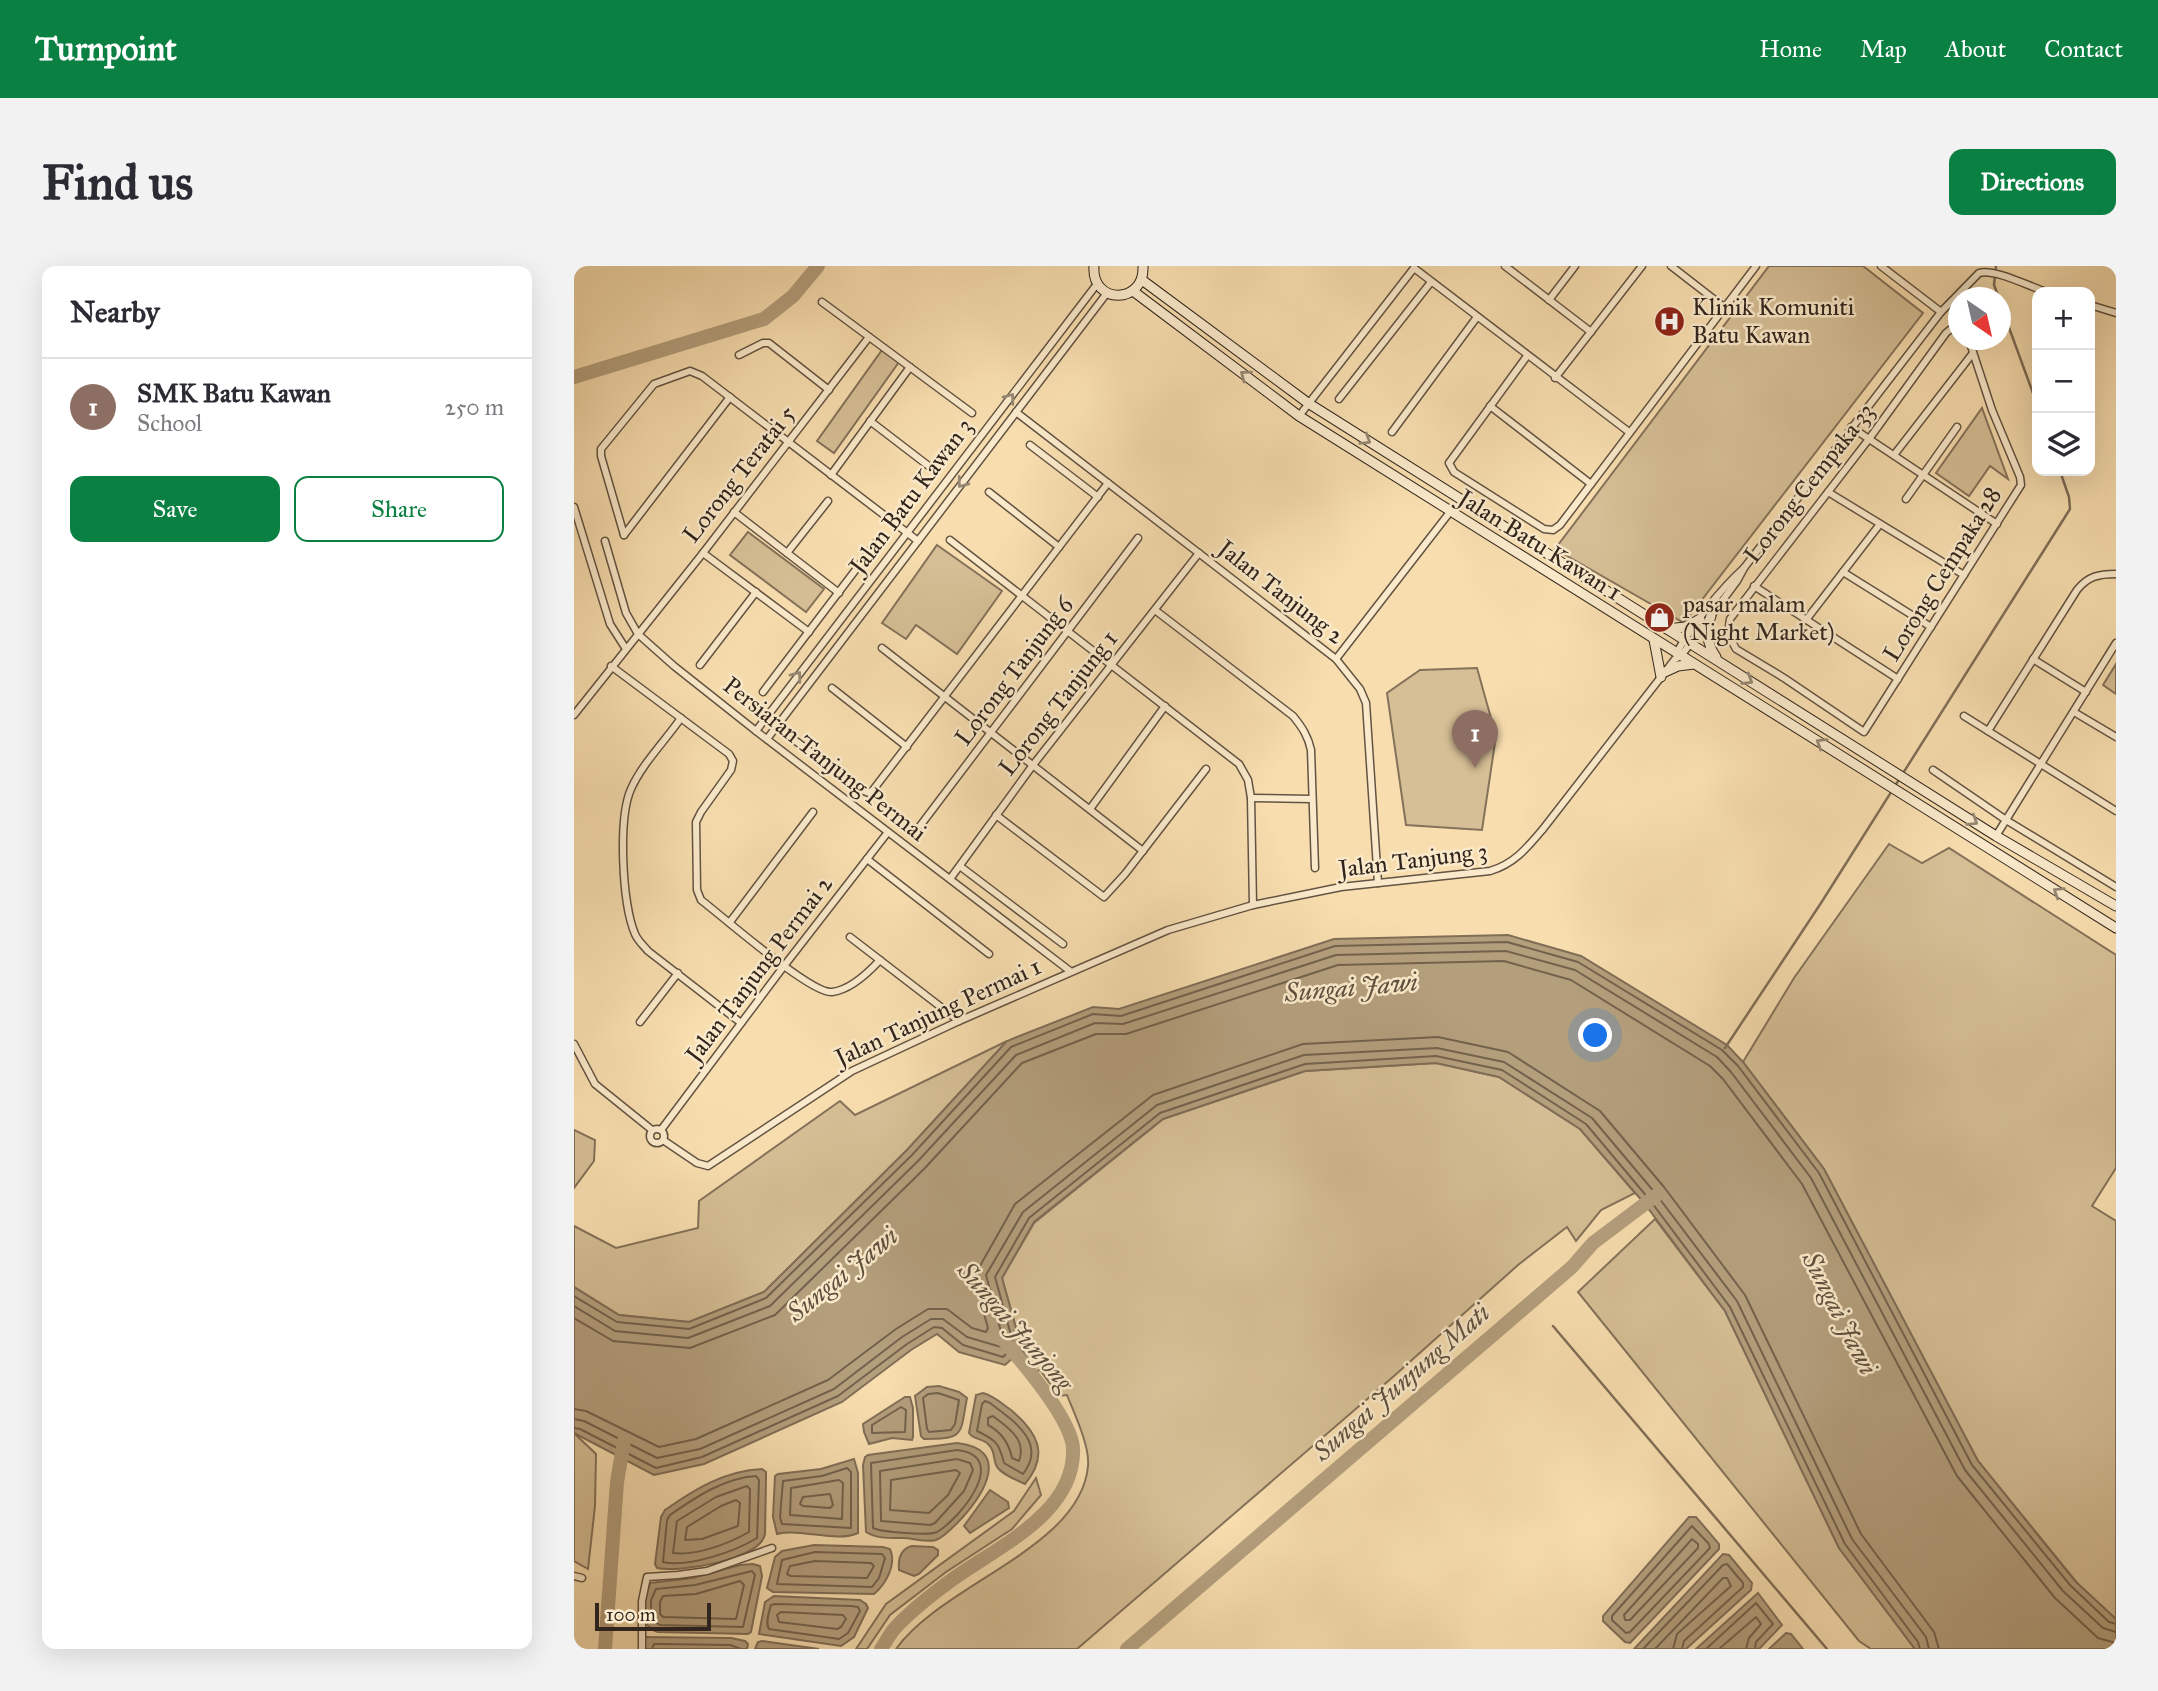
<!DOCTYPE html>
<html lang="en">
<head>
<meta charset="utf-8">
<style>
  body { margin:0; font-family:"IM FELL Great Primer",serif; background:#f2f2f3; color:#2b2b33 }
  .controls { position:absolute; right:21px; top:21px; display:grid; overflow:hidden; border-radius:14px; box-shadow:0 7px 28px #0002 }
  .controls button { width:63px; height:63px; display:grid; place-items:center; padding:0; border:0; border-bottom:2px solid #e1e1e2; background:#fff; color:#2b2b33; font:35px sans-serif }
  .compass { position:absolute; left:1374px; top:21px; width:63px; height:63px; border-radius:50%; background:#fff; box-shadow:0 7px 28px #0002; rotate:146deg }
  .scale { position:absolute; left:21px; bottom:18px; width:116px; box-sizing:border-box; padding-left:7px; border:4px solid #31251d; border-top:0; font-size:19px; line-height:24px; white-space:nowrap; color:#31251d; -webkit-text-stroke:5px #faeacb; paint-order:stroke }
  .you { position:absolute; left:1022px; top:770px; width:24px; height:24px; margin:-18px; border:5px solid #fff; border-radius:50%; background:#1a73e8; box-shadow:0 0 0 10px #1a73e833 }
  .badge { display:grid; place-items:center; width:46px; height:46px; border-radius:50%; background:#0b8043; color:#fff; font-size:23px; font-weight:700 }
  .pin { position:absolute; translate:-50% -58px; filter:drop-shadow(0 2px 4px #0008) }
  .pin::after { content:''; position:absolute; top:37px; width:24px; height:21px; background:inherit; clip-path:polygon(0 0,100% 0,50% 100%) }
  .list { margin:0; padding:0; list-style:none }
  h2 { display:flex; justify-content:space-between; align-items:center; height:91px; margin:0; padding:0 28px; font-size:30px }
  h2 small { font-size:23px; font-weight:400; color:#7c7c81 }
  .list li { display:grid; grid-template-columns:46px 1fr auto; gap:21px; align-items:center; box-sizing:border-box; height:98px; padding:0 28px; border-top:2px solid #e1e1e2 }
  .list b { display:block; font-size:26px; white-space:nowrap }
  .list p { margin:0; font-size:23px; white-space:nowrap; color:#7c7c81 }
  .list em { font-size:23px; font-style:normal; color:#7c7c81 }
  .actions { display:flex; gap:14px; padding:21px 28px }
  .actions a { flex:1; padding:16px 0; border:2px solid #0b8043; border-radius:14px; text-align:center; font-size:24px; color:#0b8043 }
  .actions .main { background:#0b8043; color:#fff }
  .icon { flex:none; width:38px; height:38px; fill:none; stroke:currentColor; stroke-width:2; stroke-linecap:round; stroke-linejoin:round }
  .map { position:relative; flex:none; width:1542px; height:1383px; overflow:hidden; border-radius:14px }
  header { display:flex; align-items:center; gap:42px; box-sizing:border-box; height:98px; padding:0 35px; background:#0b8043; color:#fff }
  header strong { font-size:33px }
  nav { display:flex; gap:38px; margin-inline-start:auto; font-size:24px }
  .intro { display:flex; align-items:center; justify-content:space-between; box-sizing:border-box; height:168px; padding:0 42px }
  h1 { margin:0; font-size:49px }
  .button { padding:18px 32px; border-radius:14px; background:#0b8043; color:#fff; font-size:24px; font-weight:700 }
  main { display:flex; gap:42px; padding:0 42px }
  aside { flex:1; background:#fff; border-radius:14px; box-shadow:0 7px 28px #0002 }
  .map>svg:first-child { display:block }
  .green { fill:#d6bf96; stroke:#84725a; stroke-width:2 }
  .water { fill:#b49f7d; stroke:#806e57; stroke-width:2 }
  .lines { fill:none; stroke-linecap:round; stroke-linejoin:round }
  .shore { stroke:#72624d; stroke-width:2 }
  .stream { stroke:#806e57; stroke-width:2.5 }
  .river { stroke:#b49f7d; stroke-width:14 }
  .street-casing { stroke:#635342; stroke-width:9 }
  .secondary-casing { stroke:#31251d; stroke-width:11 }
  .street { stroke:#faeacb; stroke-width:6 }
  .secondary { stroke:#faeacb; stroke-width:9 }
  .oneway { stroke:#968874 }
  .labels { text-anchor:middle; dominant-baseline:central; stroke-width:5; stroke-linejoin:round; paint-order:stroke }
  .poi-label { font-size:24px; fill:#31251d; stroke:#faeacb; text-anchor:start }
  .street-label { font-size:24px; fill:#31251d; stroke:#faeacb }
  .water-label { font-size:26px; font-style:italic; fill:#5f503f; stroke:#faeacb }
</style>
</head>
<body>
<header>
<strong>Turnpoint</strong>
<nav><a>Home</a><a>Map</a><a>About</a><a>Contact</a></nav>
</header>
<div class="intro"><h1>Find us</h1><a class="button">Directions</a></div>
<main>
<aside>
<h2>Nearby<small></small></h2>
<ul class="list">
<li><span class="badge" style="background:#8d6e63">1</span><div><b>SMK Batu Kawan</b><p>School</p></div><em>250 m</em></li>
</ul>
<div class="actions"><a class="main">Save</a><a>Share</a></div>
</aside>
<div class="map">
<svg width="1542" height="1383" viewBox="0 0 1542 1383">
  <rect width="100%" height="100%" fill="#f8deaf"/>
  <filter id="stains"><feTurbulence type="fractalNoise" baseFrequency=".00286" numOctaves="4"/><feColorMatrix values="0 0 0 0 .2 0 0 0 0 .09 0 0 0 0 .02 0 0 0 .5 -.17"/></filter>
  <radialGradient id="worn" r=".72"><stop offset=".6" stop-color="#630" stop-opacity="0"/><stop offset="1" stop-color="#630" stop-opacity=".3"/></radialGradient>
  <g class="green">
    <path d="M1195,0H1289L1349,47L1110,357L981,283Z"/>
    <path d="M308,84L325,96L260,187L243,175Z"/>
    <path d="M1408,142L1434,213L1416,200L1395,230L1362,207Z"/>
    <path d="M174,266L250,323L232,346L156,289Z"/>
    <path d="M363,279L428,325L383,388L342,359L332,373L308,357Z"/>
    <path d="M1542,398V428L1529,419Z"/>
    <path d="M903,402L922,470L908,564L832,559L813,427L846,404Z"/>
    <path d="M1315,578L1348,597L1375,582L1542,689V902L1518,940L1542,955V1353L1504,1318L1404,1195L1250,903L1169,796L1220,712Z"/>
    <path d="M433,775L333,884L190,1026L115,1056L45,1049L0,1021V960L42,982L124,962L125,935L266,835L281,849Z"/>
    <path d="M862,797L925,811L1006,863L1061,927L1027,944L1002,975L993,961L944,999L820,1110L503,1383H322C368,1318 507,1282 514,1200C516,1180 500,1147 493,1129L485,1130L466,1104L461,1106L448,1084L428,1012L460,957L589,853L731,805Z"/>
    <path d="M0,864L21,874L20,895L0,922Z"/>
    <path d="M1081,953L1151,1045L1265,1282L1341,1383H1297L1285,1375L1004,1026Z"/>
    <path d="M0,1167L22,1188L21,1240L14,1303L0,1295Z"/>
    <path d="M462,1212L467,1229L438,1263L372,1306L316,1349L293,1383H282L312,1338L440,1245Z"/>
  </g>
  <g class="water">
    <path d="M934,669L1007,690L1153,779L1169,796L1250,903L1404,1195L1501,1315L1542,1353V1383H1341L1265,1282L1151,1045L1070,937L1006,863L925,811L862,797L731,805L589,853L460,956L428,1012L448,1084L431,1099L385,1086L363,1068L337,1084L268,1136L130,1198L80,1209L0,1167V1021L45,1049L115,1056L190,1026L333,884L433,775L519,741L545,743L760,673Z"/>
    <path d="M365,1120L385,1126L393,1132C386,1169 391,1173 350,1173L347,1170L341,1130L353,1121Z"/>
    <path d="M409,1127C420,1130 427,1137 437,1144C463,1166 476,1188 451,1218C443,1214 426,1208 422,1199C419,1191 421,1184 414,1178C408,1172 400,1174 395,1167L402,1129Z"/>
    <path d="M331,1131H336L339,1142V1171L338,1174L318,1172L295,1178L290,1166L289,1158Z"/>
    <path d="M383,1177C437,1183 411,1227 387,1253C380,1260 372,1270 362,1274C352,1277 339,1272 329,1272C316,1272 303,1273 292,1266L289,1199L291,1191L294,1189Z"/>
    <path d="M280,1193L284,1207V1267C263,1277 227,1262 203,1268L199,1251L201,1210L204,1208L247,1203Z"/>
    <path d="M188,1203L192,1206V1212L191,1268C187,1294 104,1307 83,1302L81,1298L87,1251L91,1244C121,1223 150,1205 188,1203Z"/>
    <path d="M416,1224L434,1236L435,1242L396,1267L390,1260Z"/>
    <path d="M1115,1251H1122L1145,1278V1283L1056,1377L1051,1376L1029,1355V1350Z"/>
    <path d="M240,1279L309,1281L316,1283C323,1298 312,1318 300,1328L199,1326L193,1322L201,1291L208,1285Z"/>
    <path d="M338,1280L359,1281L364,1284V1289L345,1308L340,1310L325,1304C324,1293 326,1283 338,1280Z"/>
    <path d="M1149,1288L1155,1289L1178,1317L1177,1324L1112,1383H1060Z"/>
    <path d="M179,1298L186,1300L188,1310L177,1366L174,1368L84,1366C62,1359 70,1335 76,1317L119,1312L166,1299Z"/>
    <path d="M1184,1327L1208,1359L1185,1383H1122Z"/>
    <path d="M200,1330L286,1334L292,1338L294,1342L280,1371L267,1380L185,1368L191,1336Z"/>
    <path d="M1212,1367L1217,1368L1229,1383H1195Z"/>
    <path d="M71,1371L157,1372L171,1375L174,1378L173,1383H71Z"/>
    <path d="M188,1375L245,1383H181L184,1376Z"/>
  </g>
  <g class="lines">
    <g class="shore">
      <path d="M0,1030L43,1056L115,1063L192,1032L338,889L437,781L519,748L547,750L761,680L933,676L1004,696L1148,784L1164,800L1245,907L1398,1199L1496,1319L1535,1356L1542,1358"/>
      <path d="M0,1040L41,1065L114,1072L196,1040L344,895L442,789L521,757L549,758L762,689L932,685L1001,704L1143,791L1157,806L1237,912L1391,1204L1489,1325L1529,1362L1542,1366"/>
      <path d="M0,1052L39,1075L116,1082L201,1049L351,902L448,797L522,768H552L764,699L930,695L997,714L1136,800L1149,813L1228,918L1383,1210L1481,1332L1524,1372L1542,1377"/>
      <path d="M364,1127L385,1134L381,1158L377,1164L355,1166L353,1163L349,1132L354,1128Z"/>
      <path d="M411,1135L416,1137C438,1154 474,1176 449,1208L430,1197C425,1177 422,1174 403,1165L408,1138Z"/>
      <path d="M327,1141L332,1144L331,1166L298,1167V1159Z"/>
      <path d="M0,1143L12,1145L85,1181L122,1173L254,1114L322,1063L354,1043H373L398,1062L412,1066L414,1062L402,1019V1007L441,938L579,829L729,778L864,771L934,786L1026,845L1090,921L1171,1029L1287,1268L1360,1366L1365,1383"/>
      <path d="M419,1150C434,1162 453,1173 445,1195L438,1192C435,1177 427,1166 414,1159V1152Z"/>
      <path d="M0,1153L10,1155L83,1192L126,1183L260,1123L328,1071L357,1053H369L393,1071L427,1081L430,1077L412,1009L449,946L583,839L730,789L863,782L930,796L1018,852L1082,928L1163,1035L1278,1273L1352,1371L1355,1383"/>
      <path d="M0,1162L6,1163L82,1202L128,1191L264,1130L333,1078L360,1061L368,1062L389,1079L429,1091L440,1080L421,1011L455,952L586,847L731,798L862,790L928,804L1012,858L1075,933L1156,1041L1271,1278L1344,1376L1346,1383"/>
      <path d="M383,1184C437,1190 386,1253 363,1266C355,1270 307,1266 299,1262L297,1197Z"/>
      <path d="M383,1193L396,1197L399,1204L390,1225L361,1257L356,1259L307,1255L306,1205Z"/>
      <path d="M273,1202L277,1206V1262L208,1258L206,1251L209,1215L248,1210Z"/>
      <path d="M382,1204L386,1207L374,1229L355,1247L316,1244L317,1214Z"/>
      <path d="M182,1210L185,1214L183,1272C162,1285 114,1302 89,1296L93,1254L96,1249C122,1231 150,1212 182,1210Z"/>
      <path d="M265,1214L269,1217L268,1253L216,1249L217,1222Z"/>
      <path d="M173,1220L176,1223L175,1266C154,1278 122,1290 99,1287L103,1255L142,1231Z"/>
      <path d="M256,1228L259,1239L256,1242L229,1240L226,1238L229,1231Z"/>
      <path d="M162,1234L166,1237L164,1260L128,1273L111,1274L113,1261L147,1240Z"/>
      <path d="M1118,1260L1135,1278L1136,1282L1056,1366L1052,1367L1038,1354V1350Z"/>
      <path d="M1118,1273L1124,1278V1282L1056,1354H1051L1050,1349Z"/>
      <path d="M241,1286L308,1288L311,1292L305,1312L298,1321L203,1318L208,1294Z"/>
      <path d="M241,1295L297,1297L300,1300L293,1312L217,1310L213,1308L216,1300Z"/>
      <path d="M178,1305L181,1309L169,1361L86,1359L77,1354V1334L82,1323L121,1319Z"/>
      <path d="M166,1315L170,1319L162,1353L89,1351L86,1348V1336L89,1330L122,1328Z"/>
      <path d="M201,1338L277,1340L284,1341L286,1345L274,1367L265,1373L195,1363C191,1357 195,1346 197,1339Z"/>
      <path d="M207,1346L269,1349L272,1353L267,1361L263,1363L205,1356L203,1349Z"/>
      <path d="M78,1383L80,1378H86L156,1379L167,1383"/>
      <path d="M1069,1383L1149,1299L1153,1298L1169,1317V1321L1110,1375L1108,1383"/>
      <path d="M1081,1383L1149,1312H1153L1157,1320L1103,1368L1099,1383"/>
      <path d="M1132,1383L1182,1337L1199,1358L1182,1376L1181,1383"/>
      <path d="M1145,1383L1182,1351L1187,1358L1175,1372L1172,1383"/>
    </g>
    <g class="stream">
      <path d="M1422,0L1420,19L1425,32"/>
      <path d="M1426,37L1463,138"/>
      <path d="M1151,782L1247,637L1496,243L1495,231L1486,205"/>
      <path d="M979,1060L1253,1383"/>
    </g>
    <g class="river">
      <path d="M0,111L190,53L219,30L244,0"/>
      <path d="M31,1383L43,1216L50,1175"/>
      <path d="M307,1383C312,1376 316,1367 322,1361C337,1345 361,1326 379,1313C423,1281 502,1247 499,1182C497,1153 450,1098 430,1075"/>
      <path d="M553,1383L998,1001L1019,977L1084,928"/>
    </g>
    <defs>
      <g id="street">
        <path d="M931,0L1017,66"/>
        <path d="M1097,0L1150,41"/>
        <path d="M1307,0L1367,46"/>
        <path d="M840,2L1055,166"/>
        <path d="M975,34L1001,0"/>
        <path d="M248,36L398,147"/>
        <path d="M1516,39L1542,47"/>
        <path d="M1384,63H1377L1372,67L1295,173L1156,353L1154,368L1162,383L1210,412L1290,466L1447,219L1446,211L1418,144L1395,74"/>
        <path d="M165,89L189,77H195L255,124"/>
        <path d="M953,90L875,197L880,206L970,263L979,264L986,259L1182,0"/>
        <path d="M981,112L1068,0"/>
        <path d="M765,133L857,16"/>
        <path d="M916,140L1017,218"/>
        <path d="M442,146L762,393L786,423L792,437L804,617"/>
        <path d="M725,150L840,2"/>
        <path d="M296,155L356,201"/>
        <path d="M1277,161L1423,258"/>
        <path d="M818,166L903,51"/>
        <path d="M456,179L524,231"/>
        <path d="M1320,189L1399,87"/>
        <path d="M257,209L336,101"/>
        <path d="M415,226L485,281"/>
        <path d="M1254,226L1390,309"/>
        <path d="M1332,233L1383,161"/>
        <path d="M0,241L36,358L52,383"/>
        <path d="M160,246L265,327"/>
        <path d="M50,269L27,190V183L80,118L116,105L128,110L344,275"/>
        <path d="M50,269L156,131"/>
        <path d="M376,274L665,498L674,514L677,532L679,639"/>
        <path d="M31,275L52,347L64,368L100,400L182,465L496,705"/>
        <path d="M129,287L235,366"/>
        <path d="M213,287L254,235"/>
        <path d="M1269,306L1357,361"/>
        <path d="M1180,320L1324,413"/>
        <path d="M581,344L719,450C728,461 734,470 737,484L741,602"/>
        <path d="M1232,354L1306,258"/>
        <path d="M308,382L569,585"/>
        <path d="M1102,388C1118,359 1146,324 1170,302L1367,46L1405,7C1420,2 1456,21 1473,26"/>
        <path d="M762,393L876,246"/>
        <path d="M1459,393L1512,426"/>
        <path d="M126,399L182,326"/>
        <path d="M37,400L155,488L159,495L157,504L127,546L122,556L123,624L127,634C148,650 238,729 258,726C276,724 294,707 306,694"/>
        <path d="M258,422L333,481"/>
        <path d="M189,426L305,273"/>
        <path d="M1500,446L1542,471"/>
        <path d="M0,449L129,287L295,71"/>
        <path d="M1390,450L1542,545"/>
        <path d="M107,452C91,475 68,498 57,523C44,552 48,638 61,668C64,675 69,679 74,685L167,757"/>
        <path d="M182,465L523,18"/>
        <path d="M1414,465L1503,324C1514,310 1525,308 1542,308"/>
        <path d="M193,473L533,27"/>
        <path d="M219,473L290,525L295,527L299,524L534,217"/>
        <path d="M1359,504L1432,554L1542,621"/>
        <path d="M677,532L737,533"/>
        <path d="M516,543L591,440"/>
        <path d="M422,549L530,631L551,608L632,503"/>
        <path d="M346,560L564,272"/>
        <path d="M1422,570L1542,377"/>
        <path d="M293,593L415,688"/>
        <path d="M387,601L489,678"/>
        <path d="M376,613L459,499L625,287"/>
        <path d="M156,656L239,546"/>
        <path d="M276,671L385,755"/>
        <path d="M66,756L104,707"/>
        <path d="M0,778L21,818L78,864"/>
        <circle cx="83" cy="870" r="7"/>
        <path d="M87,864L210,700L314,566"/>
        <path d="M89,874L123,897L134,900L278,805L385,755L594,664L679,639L767,621L916,605C940,598 953,582 969,563L1101,393L1107,390L1163,315L1170,302"/>
        <path d="M0,1310L8,1312"/>
        <path d="M68,1383V1335L73,1311L104,1309L133,1305L198,1282"/>
      </g>
      <g id="secondary">
        <path d="M520,0C517,39 571,39 569,0"/>
        <path d="M568,14L734,137L1422,570L1542,640"/>
        <path d="M559,25L725,150L1542,662"/>
        <path d="M1137,350C1131,365 1133,378 1142,391"/>
        <path d="M1093,363L1111,361L1126,353"/>
        <path d="M1080,374L1087,411"/>
        <path d="M1091,406L1104,400L1120,398"/>
      </g>
    </defs>
    <use href="#street" class="street-casing"/>
    <use href="#secondary" class="secondary-casing"/>
    <use href="#street" class="street"/>
    <use href="#secondary" class="secondary"/>
  </g>
  <defs><path id="oneway-chevron" d="M-2-3.5L2.5 0L-2 3.5" fill="none" stroke-width="1.6" stroke-linecap="round" stroke-linejoin="round" transform="scale(1.75)"/></defs>
  <g class="oneway">
    <use href="#oneway-chevron" transform="translate(671 109) rotate(-143)"/>
    <use href="#oneway-chevron" transform="translate(436 132) rotate(-53)"/>
    <use href="#oneway-chevron" transform="translate(792 174) rotate(32)"/>
    <use href="#oneway-chevron" transform="translate(388 217) rotate(127)"/>
    <use href="#oneway-chevron" transform="translate(223 410) rotate(-53)"/>
    <use href="#oneway-chevron" transform="translate(1174 414) rotate(32)"/>
    <use href="#oneway-chevron" transform="translate(1247 477) rotate(-148)"/>
    <use href="#oneway-chevron" transform="translate(1399 555) rotate(32)"/>
    <use href="#oneway-chevron" transform="translate(1484 626) rotate(-148)"/>
  </g>
  <defs>
    <symbol id="hospital-disc" viewBox="-11 -11 22 22"><circle r="9.5" fill="#8f2418" stroke="#faeacb"/><path d="M-5-5h3v3.5h4V-5h3V5h-3V1.5h-4V5h-3Z" fill="#fff"/></symbol>
    <symbol id="shop-disc" viewBox="-11 -11 22 22"><circle r="9.5" fill="#8f2418" stroke="#faeacb"/><path d="M-5-2.5h2.3a2.7 3.5 0 0 1 5.4 0H5L5.5 6h-11ZM-1.5-2.5h3a1.5 2.3 0 0 0-3 0Z" fill="#fff"/></symbol>
  </defs>
  <g fill-rule="evenodd">
    <use href="#hospital-disc" x="1078" y="38" width="35" height="35"/>
    <use href="#shop-disc" x="1068" y="334" width="35" height="35"/>
  </g>
  <g class="labels">
    <g class="poi-label">
      <text x="1118" y="41">Klinik Komuniti<tspan x="1118" dy="28">Batu Kawan</tspan></text>
      <text x="1109" y="338">pasar malam<tspan x="1109" dy="28">(Night Market)</tspan></text>
    </g>
    <g class="street-label">
      <text transform="translate(165 208) rotate(-52)">Lorong Teratai 5</text>
      <text transform="translate(1235 217) rotate(-52)">Lorong Cempaka 33</text>
      <text transform="translate(337 230) rotate(-53)">Jalan Batu Kawan 3</text>
      <text transform="translate(966 279) rotate(32)">Jalan Batu Kawan 1</text>
      <text transform="translate(1368 308) rotate(-58)">Lorong Cempaka 28</text>
      <text transform="translate(707 326) rotate(38)">Jalan Tanjung 2</text>
      <text transform="translate(440 405) rotate(-53)">Lorong Tanjung 6</text>
      <text transform="translate(484 437) rotate(-52)">Lorong Tanjung 1</text>
      <text transform="translate(251 493) rotate(38)">Persiaran Tanjung Permai</text>
      <text transform="translate(839 594) rotate(-7)">Jalan Tanjung 3</text>
      <text transform="translate(185 703) rotate(-53)">Jalan Tanjung Permai 2</text>
      <text transform="translate(364 746) rotate(-25)">Jalan Tanjung Permai 1</text>
    </g>
    <g class="water-label">
      <text transform="translate(777 721) rotate(-5)">Sungai Jawi</text>
      <text transform="translate(268 1008) rotate(-39)">Sungai Jawi</text>
      <text transform="translate(1266 1047) rotate(63)">Sungai Jawi</text>
      <text transform="translate(442 1060) rotate(49)">Sungai Junjong</text>
      <text transform="translate(827 1116) rotate(-41)">Sungai Junjung Mati</text>
    </g>
  </g>
  <rect width="100%" height="100%" filter="url(#stains)"/>
  <rect width="100%" height="100%" fill="url(#worn)"/>
</svg>
<div class="controls">
<button>+</button>
<button>−</button>
<button><svg class="icon" aria-label="layers" viewBox="0 0 24 24"><path d="M12 4l9 5-9 5-9-5zM3 14l9 5 9-5"/></svg></button>
</div>
<svg class="compass" viewBox="-18 -18 36 36"><path d="M0-13l5 13h-10z" fill="#e53935"/><path d="M0 13l5-13h-10z" fill="#7c7c81"/></svg>
<div class="scale">100 m</div>
<div class="you"></div>
<div class="pin badge" style="left:901px;top:502px;background:#8d6e63">1</div>
</div>
</main>
</body>
</html>
